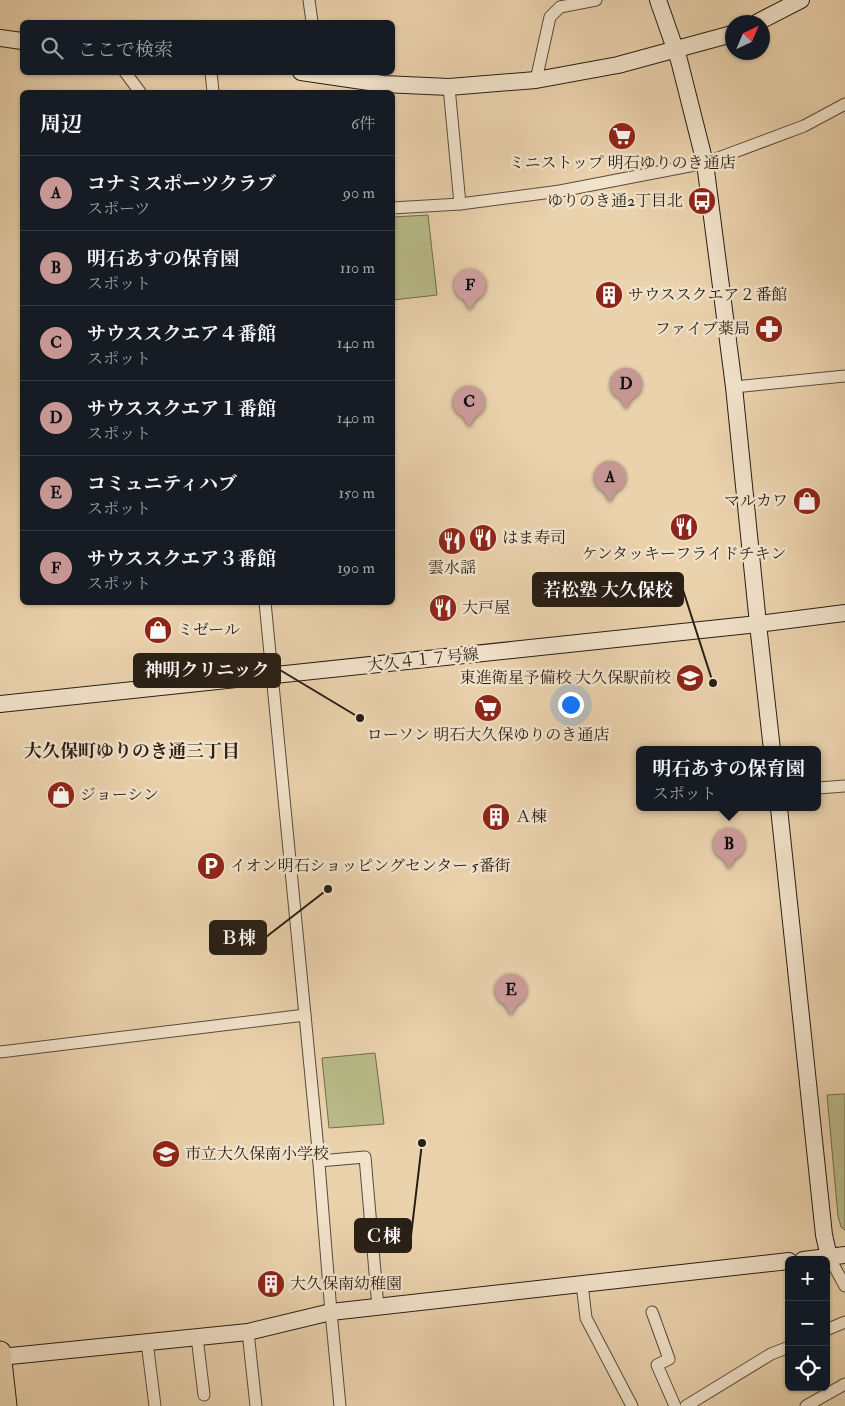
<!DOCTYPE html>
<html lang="ja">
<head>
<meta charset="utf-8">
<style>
  body { margin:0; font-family:"IM FELL Double Pica","Noto Serif JP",serif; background:#20242c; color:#f1f3f6 }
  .controls { position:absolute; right:15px; bottom:15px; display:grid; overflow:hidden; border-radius:8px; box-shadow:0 1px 4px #0004 }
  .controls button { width:45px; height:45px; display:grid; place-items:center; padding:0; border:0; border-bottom:1px solid #363941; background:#171b24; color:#f1f3f6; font:25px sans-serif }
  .compass { position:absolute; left:725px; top:15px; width:45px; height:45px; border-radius:50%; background:#171b24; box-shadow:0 1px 4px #0004; rotate:44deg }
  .you { position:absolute; left:570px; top:704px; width:18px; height:18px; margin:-12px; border:4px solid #fff; border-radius:50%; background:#1a73e8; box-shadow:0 0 0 8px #1a73e833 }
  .badge { display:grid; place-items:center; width:32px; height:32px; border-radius:50%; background:#c59692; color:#111; font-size:16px; font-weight:700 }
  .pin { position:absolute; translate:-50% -41px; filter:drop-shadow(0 1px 2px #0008) }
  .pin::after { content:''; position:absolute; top:26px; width:18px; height:15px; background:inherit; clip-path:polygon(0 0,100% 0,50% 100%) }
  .popup { position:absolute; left:636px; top:746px; width:185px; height:65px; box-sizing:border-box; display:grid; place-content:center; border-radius:8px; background:#171b24; filter:drop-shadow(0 1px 4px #0005); font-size:16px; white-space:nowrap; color:#9ea1a6 }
  .popup b { font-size:19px; color:#f1f3f6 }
  .popup::after { content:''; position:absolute; left:50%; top:100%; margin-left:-10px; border:10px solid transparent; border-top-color:#171b24 }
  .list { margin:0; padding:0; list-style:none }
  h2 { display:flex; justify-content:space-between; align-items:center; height:65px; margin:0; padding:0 20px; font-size:21px }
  h2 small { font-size:16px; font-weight:400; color:#9ea1a6 }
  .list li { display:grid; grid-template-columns:32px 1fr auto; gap:15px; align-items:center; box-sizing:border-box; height:75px; padding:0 20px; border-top:1px solid #363941 }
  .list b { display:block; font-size:19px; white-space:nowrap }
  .list p { margin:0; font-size:16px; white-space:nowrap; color:#9ea1a6 }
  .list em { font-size:16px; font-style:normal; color:#9ea1a6 }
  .icon { flex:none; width:28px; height:28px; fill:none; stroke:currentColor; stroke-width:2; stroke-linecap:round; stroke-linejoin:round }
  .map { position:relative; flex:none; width:845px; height:1406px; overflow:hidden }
  .search { position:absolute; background:#171b24; box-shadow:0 1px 4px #0004; left:20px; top:20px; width:375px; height:55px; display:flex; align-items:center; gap:12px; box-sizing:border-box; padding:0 18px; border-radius:8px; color:#9ea1a6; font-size:19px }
  .panel { position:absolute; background:#171b24; box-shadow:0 1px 4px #0004; left:20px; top:90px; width:375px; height:515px; border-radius:8px }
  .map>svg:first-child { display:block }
  .green { fill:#b8bb89; stroke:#706c4f }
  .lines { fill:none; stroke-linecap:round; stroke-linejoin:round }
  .street-casing { stroke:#584b3b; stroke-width:13 }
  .secondary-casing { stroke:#271e15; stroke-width:18 }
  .highway-casing { stroke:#271e15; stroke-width:23 }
  .street { stroke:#f1e2ca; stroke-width:11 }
  .secondary { stroke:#f1e2ca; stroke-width:16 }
  .highway { stroke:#ead2ad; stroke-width:21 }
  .labels { text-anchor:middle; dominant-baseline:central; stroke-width:5; stroke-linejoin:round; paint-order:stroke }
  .poi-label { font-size:16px; fill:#271e15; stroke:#f1e2ca; text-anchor:start }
  .street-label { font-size:16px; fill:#271e15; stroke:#f1e2ca }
  .neighbourhood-label { font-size:18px; font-weight:bold; fill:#271e15; stroke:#f1e2ca }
  .leader { fill:none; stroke:#271e15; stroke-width:2 }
  .callout-dot { fill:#271e15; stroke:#f1e2ca; stroke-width:2 }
  .callout { fill:#271e15; stroke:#271e15; stroke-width:2 }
  .callout-label { font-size:18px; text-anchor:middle; font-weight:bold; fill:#fff }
</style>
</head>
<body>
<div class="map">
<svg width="845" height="1406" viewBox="0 0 845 1406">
  <rect width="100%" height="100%" fill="#ead2ad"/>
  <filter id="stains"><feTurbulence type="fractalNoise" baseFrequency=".004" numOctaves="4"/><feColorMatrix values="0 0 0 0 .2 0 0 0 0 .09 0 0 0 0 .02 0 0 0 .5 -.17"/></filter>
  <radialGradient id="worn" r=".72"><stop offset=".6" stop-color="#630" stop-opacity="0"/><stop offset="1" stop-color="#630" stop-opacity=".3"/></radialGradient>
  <g class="green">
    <path d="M428,215L437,295L393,300V217Z"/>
    <path d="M375,1053L384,1124L329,1128L322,1058Z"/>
    <path d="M845,1094V1230L841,1227L838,1216L827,1095Z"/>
  </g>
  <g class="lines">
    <defs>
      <g id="street">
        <path d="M309,0L312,22"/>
        <path d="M125,72L140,92"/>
        <path d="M211,72L213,92"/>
        <path d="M536,80L550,17L560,7L596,0"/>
        <path d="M449,87L460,204"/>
        <path d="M392,208L460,204L560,191L705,163L804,126L845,104"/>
        <path d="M734,387L845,376"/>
        <path d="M265,602L317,1139L331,1312L340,1406"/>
        <path d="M818,788L845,786"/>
        <path d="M0,1052L305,1015"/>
        <path d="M319,1161L365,1157L378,1307"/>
        <path d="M829,1257L845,1286"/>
        <path d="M582,1284L586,1318L632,1406"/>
        <path d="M652,1312L669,1359L657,1365L675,1406"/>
        <path d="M826,1330L845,1322"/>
        <path d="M248,1332L256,1406"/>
        <path d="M197,1337L204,1395"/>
        <path d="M147,1342L155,1406"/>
        <path d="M686,1406L771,1354L789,1347"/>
        <path d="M806,1406L845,1384"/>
      </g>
      <g id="secondary">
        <path d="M658,0L679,60L705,163L734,387L758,624L772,750"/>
        <path d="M758,22L801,0"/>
        <path d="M0,38L22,41"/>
        <path d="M301,72L383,84L449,87L536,80L618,65L732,34"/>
        <path d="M0,704L758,624L845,613"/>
        <path d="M779,808L824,1235L829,1257"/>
        <path d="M803,1260L845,1255"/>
        <path d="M0,1357L248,1332L331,1312L789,1261"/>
      </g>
      <path id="highway" d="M0,1352L6,1406"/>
    </defs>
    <use href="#street" class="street-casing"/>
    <use href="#secondary" class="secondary-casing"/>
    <use href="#highway" class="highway-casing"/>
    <use href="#street" class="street"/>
    <use href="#secondary" class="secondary"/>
    <use href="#highway" class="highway"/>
  </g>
  <defs>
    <symbol id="supermarket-disc" viewBox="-11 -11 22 22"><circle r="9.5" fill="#8f2418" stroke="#f1e2ca"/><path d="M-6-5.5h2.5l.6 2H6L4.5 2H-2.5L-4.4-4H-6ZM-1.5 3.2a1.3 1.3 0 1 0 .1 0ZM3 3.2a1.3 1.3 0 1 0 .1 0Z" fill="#fff"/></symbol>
    <symbol id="bus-disc" viewBox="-11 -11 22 22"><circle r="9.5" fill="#8f2418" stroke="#f1e2ca"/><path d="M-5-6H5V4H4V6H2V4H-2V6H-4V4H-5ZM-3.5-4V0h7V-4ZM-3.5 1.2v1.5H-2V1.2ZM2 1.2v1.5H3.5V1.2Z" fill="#fff"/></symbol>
    <symbol id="building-disc" viewBox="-11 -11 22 22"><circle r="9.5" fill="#8f2418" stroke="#f1e2ca"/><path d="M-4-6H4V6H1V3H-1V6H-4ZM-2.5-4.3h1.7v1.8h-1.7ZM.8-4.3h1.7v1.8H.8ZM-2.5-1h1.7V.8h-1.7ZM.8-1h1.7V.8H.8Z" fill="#fff"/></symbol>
    <symbol id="pharmacy-disc" viewBox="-11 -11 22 22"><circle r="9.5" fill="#8f2418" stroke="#f1e2ca"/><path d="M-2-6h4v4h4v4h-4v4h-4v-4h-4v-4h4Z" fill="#fff"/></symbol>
    <symbol id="shop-disc" viewBox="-11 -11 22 22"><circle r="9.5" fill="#8f2418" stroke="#f1e2ca"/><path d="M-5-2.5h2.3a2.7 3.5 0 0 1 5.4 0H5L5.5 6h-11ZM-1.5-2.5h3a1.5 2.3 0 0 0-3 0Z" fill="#fff"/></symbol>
    <symbol id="restaurant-disc" viewBox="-11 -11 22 22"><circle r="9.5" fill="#8f2418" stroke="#f1e2ca"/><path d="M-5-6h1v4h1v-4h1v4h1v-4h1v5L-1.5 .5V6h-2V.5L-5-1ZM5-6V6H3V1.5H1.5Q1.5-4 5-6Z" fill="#fff"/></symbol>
    <symbol id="school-disc" viewBox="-11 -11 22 22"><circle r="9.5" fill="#8f2418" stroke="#f1e2ca"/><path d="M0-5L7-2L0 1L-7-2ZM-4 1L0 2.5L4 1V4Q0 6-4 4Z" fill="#fff"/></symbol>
    <symbol id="parking-disc" viewBox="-11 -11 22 22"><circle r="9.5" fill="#8f2418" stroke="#f1e2ca"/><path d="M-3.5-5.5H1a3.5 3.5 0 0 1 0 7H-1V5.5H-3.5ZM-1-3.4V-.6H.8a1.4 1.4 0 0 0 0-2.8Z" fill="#fff"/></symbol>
  </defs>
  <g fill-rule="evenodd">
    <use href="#supermarket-disc" x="606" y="120" width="32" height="32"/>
    <use href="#bus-disc" x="686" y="185" width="32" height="32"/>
    <use href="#building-disc" x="593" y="279" width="32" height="32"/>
    <use href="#pharmacy-disc" x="753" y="313" width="32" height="32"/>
    <use href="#shop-disc" x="791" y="485" width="32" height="32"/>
    <use href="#restaurant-disc" x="668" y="511" width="32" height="32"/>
    <use href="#restaurant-disc" x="467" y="522" width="32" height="32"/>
    <use href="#restaurant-disc" x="436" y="525" width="32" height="32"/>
    <use href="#restaurant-disc" x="427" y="592" width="32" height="32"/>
    <use href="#shop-disc" x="142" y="614" width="32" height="32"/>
    <use href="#school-disc" x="674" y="662" width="32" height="32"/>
    <use href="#supermarket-disc" x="472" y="692" width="32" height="32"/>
    <use href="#shop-disc" x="45" y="779" width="32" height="32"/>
    <use href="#building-disc" x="480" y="801" width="32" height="32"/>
    <use href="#parking-disc" x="195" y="850" width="32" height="32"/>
    <use href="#school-disc" x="150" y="1138" width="32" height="32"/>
    <use href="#building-disc" x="255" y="1268" width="32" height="32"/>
  </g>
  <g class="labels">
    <g class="poi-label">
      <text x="622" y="163" text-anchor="middle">ミニストップ 明石ゆりのき通店</text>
      <text x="683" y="201" text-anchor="end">ゆりのき通2丁目北</text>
      <text x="628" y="295">サウススクエア２番館</text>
      <text x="750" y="329" text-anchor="end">ファイブ薬局</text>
      <text x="788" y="501" text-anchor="end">マルカワ</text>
      <text x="502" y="538">はま寿司</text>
      <text x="684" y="554" text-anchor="middle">ケンタッキーフライドチキン</text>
      <text x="452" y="568" text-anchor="middle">雲水謡</text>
      <text x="462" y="608">大戸屋</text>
      <text x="177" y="630">ミゼール</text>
      <text x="671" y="678" text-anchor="end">東進衛星予備校 大久保駅前校</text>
      <text x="488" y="735" text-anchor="middle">ローソン 明石大久保ゆりのき通店</text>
      <text x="80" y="795">ジョーシン</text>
      <text x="515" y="817">Ａ棟</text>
      <text x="230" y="866">イオン明石ショッピングセンター 5番街</text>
      <text x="185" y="1154">市立大久保南小学校</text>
      <text x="290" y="1284">大久保南幼稚園</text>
    </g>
    <g class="street-label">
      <text transform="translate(423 660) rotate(-6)">大久４１７号線</text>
    </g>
    <g class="neighbourhood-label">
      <text x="132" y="751">大久保町ゆりのき通三丁目</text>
    </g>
  </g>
  <path class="leader" d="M713 683L683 590M360 718L280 670M328 889L266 937M422 1143L411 1236"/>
  <g class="callout-dot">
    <circle cx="713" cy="683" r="5"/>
    <circle cx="360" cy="718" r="5"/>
    <circle cx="328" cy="889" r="5"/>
    <circle cx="422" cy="1143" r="5"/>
  </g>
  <g class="callout">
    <rect x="533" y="573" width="150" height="33" rx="5"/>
    <rect x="134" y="654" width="146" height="33" rx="5"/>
    <rect x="210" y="921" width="56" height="33" rx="5"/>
    <rect x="355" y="1219" width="56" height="33" rx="5"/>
  </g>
  <g class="callout-label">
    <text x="608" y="596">若松塾 大久保校</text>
    <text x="207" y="676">神明クリニック</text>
    <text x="238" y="944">Ｂ棟</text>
    <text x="383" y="1242">Ｃ棟</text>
  </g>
  <rect width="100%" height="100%" filter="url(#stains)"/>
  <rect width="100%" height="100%" fill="url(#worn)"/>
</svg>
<div class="controls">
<button>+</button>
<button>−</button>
<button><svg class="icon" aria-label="locate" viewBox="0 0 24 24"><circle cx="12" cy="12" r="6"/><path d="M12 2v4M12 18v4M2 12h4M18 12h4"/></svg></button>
</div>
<svg class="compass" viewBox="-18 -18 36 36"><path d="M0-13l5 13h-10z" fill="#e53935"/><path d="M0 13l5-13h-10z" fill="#9ea1a6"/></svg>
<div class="you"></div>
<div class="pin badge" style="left:610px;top:502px">A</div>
<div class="pin badge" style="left:729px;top:869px">B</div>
<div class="popup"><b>明石あすの保育園</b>スポット</div>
<div class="pin badge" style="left:469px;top:427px">C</div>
<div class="pin badge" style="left:626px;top:409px">D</div>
<div class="pin badge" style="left:511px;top:1015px">E</div>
<div class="pin badge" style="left:470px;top:310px">F</div>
<div class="search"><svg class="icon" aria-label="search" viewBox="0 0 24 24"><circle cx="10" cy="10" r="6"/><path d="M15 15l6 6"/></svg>ここで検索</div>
<section class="panel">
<h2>周辺<small>6件</small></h2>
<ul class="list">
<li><span class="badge">A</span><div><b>コナミスポーツクラブ</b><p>スポーツ</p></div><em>90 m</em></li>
<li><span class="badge">B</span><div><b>明石あすの保育園</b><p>スポット</p></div><em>110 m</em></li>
<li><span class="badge">C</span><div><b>サウススクエア４番館</b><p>スポット</p></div><em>140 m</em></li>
<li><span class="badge">D</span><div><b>サウススクエア１番館</b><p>スポット</p></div><em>140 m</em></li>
<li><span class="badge">E</span><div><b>コミュニティハブ</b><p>スポット</p></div><em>150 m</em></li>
<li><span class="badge">F</span><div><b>サウススクエア３番館</b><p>スポット</p></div><em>190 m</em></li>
</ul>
</section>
</div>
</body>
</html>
